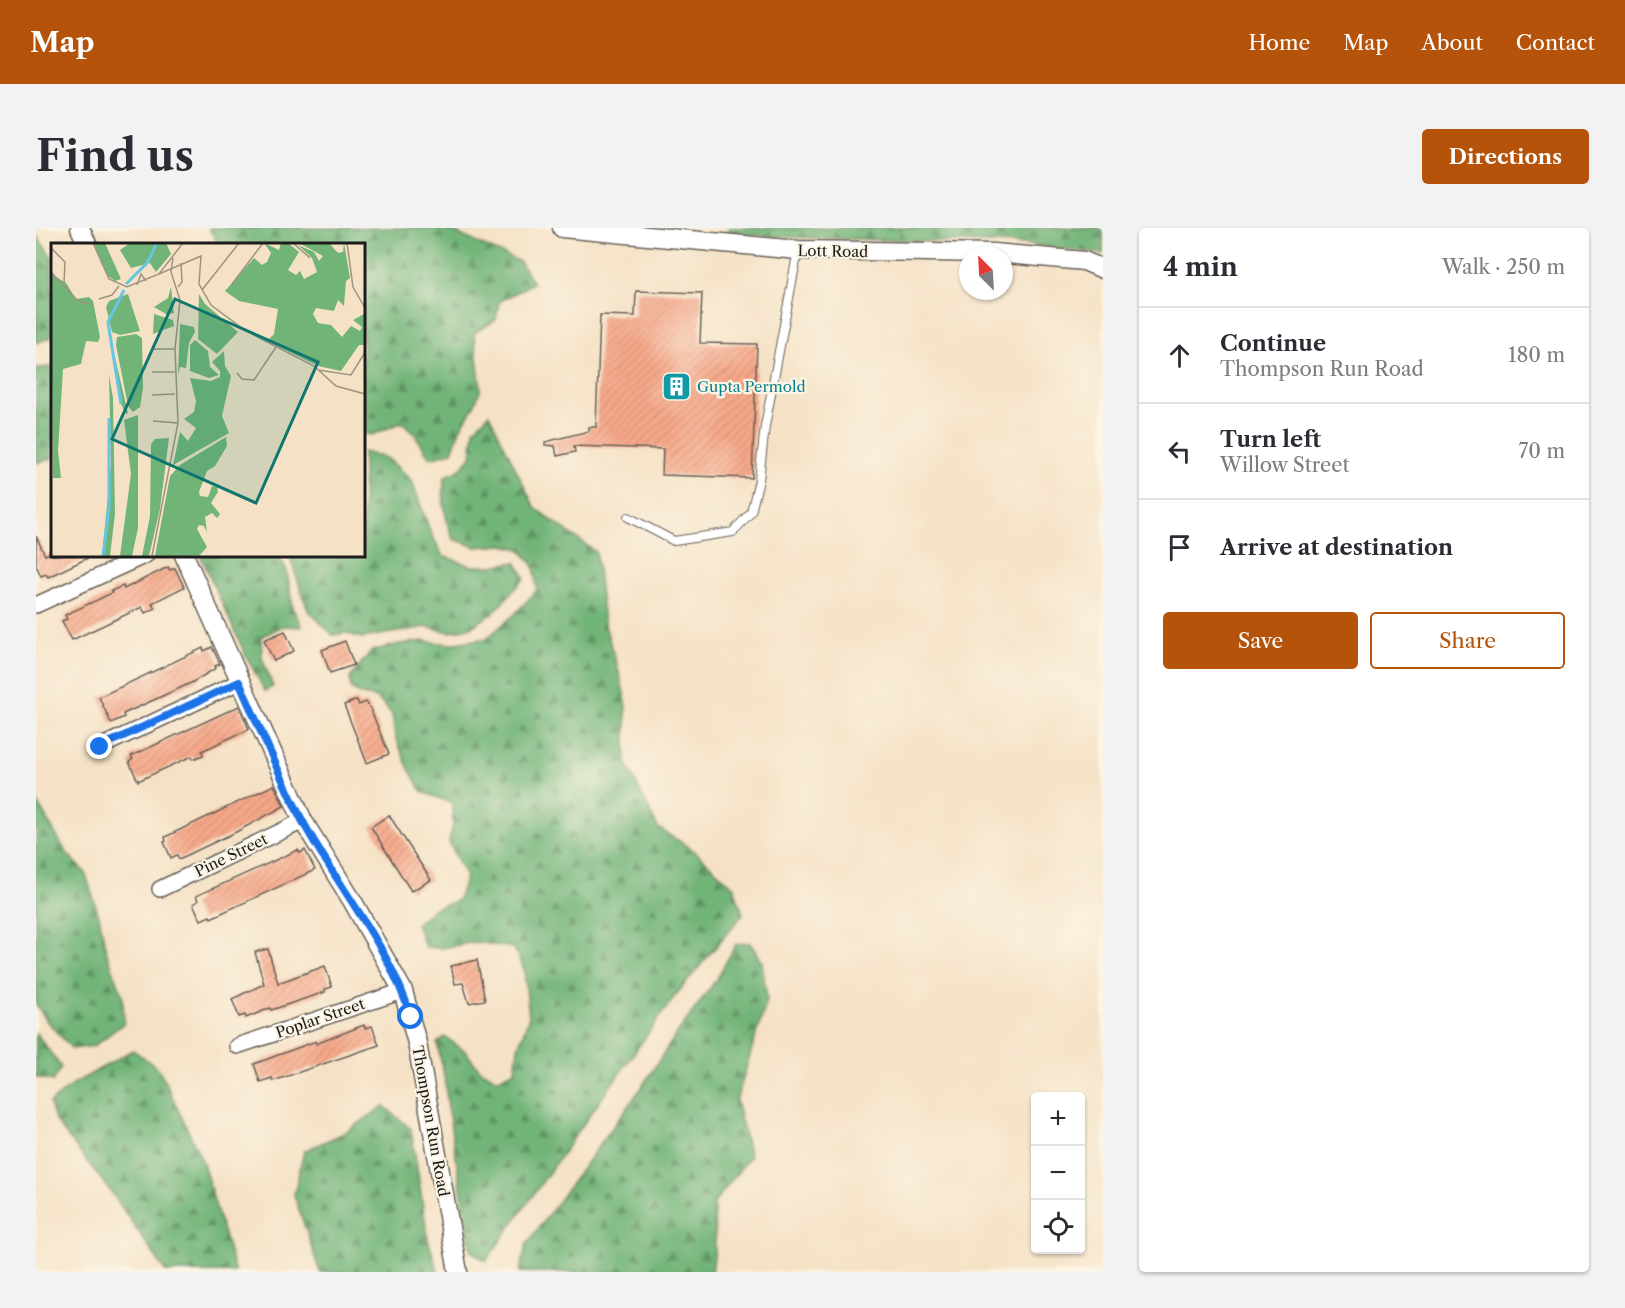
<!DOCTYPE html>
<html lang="en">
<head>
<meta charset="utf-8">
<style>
  body { margin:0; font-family:"Libre Caslon Text",serif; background:#f2f2f3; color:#2b2b33 }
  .controls { position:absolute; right:18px; bottom:18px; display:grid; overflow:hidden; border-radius:6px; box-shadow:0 2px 4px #0004 }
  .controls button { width:54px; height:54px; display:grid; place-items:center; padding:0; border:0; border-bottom:2px solid #e1e1e2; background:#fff; color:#2b2b33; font:30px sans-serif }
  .compass { position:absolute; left:923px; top:18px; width:54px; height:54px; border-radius:50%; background:#fff; box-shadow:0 2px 4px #0004; rotate:336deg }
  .stop { position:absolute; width:18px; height:18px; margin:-14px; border:4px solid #1a73e8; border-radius:50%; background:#fff }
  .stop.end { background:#1a73e8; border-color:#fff; box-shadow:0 2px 6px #0008 }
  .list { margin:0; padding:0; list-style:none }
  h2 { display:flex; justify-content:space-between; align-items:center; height:78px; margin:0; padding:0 24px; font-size:26px }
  h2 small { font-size:20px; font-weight:400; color:#7c7c81 }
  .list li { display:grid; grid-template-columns:39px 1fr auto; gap:18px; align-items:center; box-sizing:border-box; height:96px; padding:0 24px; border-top:2px solid #e1e1e2 }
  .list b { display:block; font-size:22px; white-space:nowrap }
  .list p { margin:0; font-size:20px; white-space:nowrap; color:#7c7c81 }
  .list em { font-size:20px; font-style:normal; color:#7c7c81 }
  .actions { display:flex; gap:12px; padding:18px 24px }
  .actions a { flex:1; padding:14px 0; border:2px solid #b45309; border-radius:6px; text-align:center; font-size:21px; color:#b45309 }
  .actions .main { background:#b45309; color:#fff }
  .icon { flex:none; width:33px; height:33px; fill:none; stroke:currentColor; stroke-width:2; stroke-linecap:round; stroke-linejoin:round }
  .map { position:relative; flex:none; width:1067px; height:1044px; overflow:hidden; border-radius:6px }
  header { display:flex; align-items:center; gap:36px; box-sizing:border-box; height:84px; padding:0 30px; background:#b45309; color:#fff }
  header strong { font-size:28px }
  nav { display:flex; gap:33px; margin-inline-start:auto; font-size:21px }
  .intro { display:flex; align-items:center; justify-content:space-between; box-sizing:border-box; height:144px; padding:0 36px }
  h1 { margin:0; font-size:42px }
  .button { padding:15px 27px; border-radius:6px; background:#b45309; color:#fff; font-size:21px; font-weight:700 }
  main { display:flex; gap:36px; padding:0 36px }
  aside { flex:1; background:#fff; border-radius:6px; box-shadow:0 2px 4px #0004 }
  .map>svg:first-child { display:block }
  .forest { fill:url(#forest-firs); stroke:#46684a; stroke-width:1.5 }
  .building { fill:url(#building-hatch) }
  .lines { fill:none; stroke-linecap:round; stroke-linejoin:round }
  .service-casing { stroke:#686158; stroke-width:10 }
  .minor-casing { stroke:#686158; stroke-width:18 }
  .tertiary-casing { stroke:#686158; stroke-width:21 }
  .service { stroke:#fff; stroke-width:8 }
  .minor { stroke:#fff; stroke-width:15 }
  .tertiary { stroke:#fff; stroke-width:18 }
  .route { stroke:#1a73e8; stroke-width:8 }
  .labels { text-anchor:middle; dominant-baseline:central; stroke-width:4.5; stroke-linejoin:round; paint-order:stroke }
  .street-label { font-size:15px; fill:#1c1c1c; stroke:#fcf5e5 }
  .culture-label { font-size:15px; fill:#0d838f; stroke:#fcf5e5; text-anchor:start }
  .inset-river { fill:none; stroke:#64c6e2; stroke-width:3 }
  .inset-road { fill:none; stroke:#9e9382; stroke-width:1.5 }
  .view { fill:#0f766e; fill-opacity:0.15; stroke:#0f766e; stroke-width:3 }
  .inset-edge { fill:none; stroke:#1c1c1c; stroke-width:3 }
</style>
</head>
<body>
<header>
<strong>Map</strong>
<nav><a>Home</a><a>Map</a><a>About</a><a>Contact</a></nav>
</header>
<div class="intro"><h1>Find us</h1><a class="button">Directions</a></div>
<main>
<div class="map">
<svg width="1067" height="1044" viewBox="0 0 1067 1044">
  <defs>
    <pattern id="forest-firs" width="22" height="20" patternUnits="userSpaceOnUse" patternTransform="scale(1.5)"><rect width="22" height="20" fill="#71b478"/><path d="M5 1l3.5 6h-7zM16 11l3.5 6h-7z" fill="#5c9262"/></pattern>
    <pattern id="building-hatch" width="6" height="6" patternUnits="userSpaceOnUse" patternTransform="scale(1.5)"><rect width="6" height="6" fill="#f7a889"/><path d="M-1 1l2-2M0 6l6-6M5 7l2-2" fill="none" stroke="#d39076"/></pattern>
  </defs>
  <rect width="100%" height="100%" fill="#fcf5e5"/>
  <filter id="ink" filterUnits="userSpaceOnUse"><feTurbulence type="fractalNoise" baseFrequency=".0167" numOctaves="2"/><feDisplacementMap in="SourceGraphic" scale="12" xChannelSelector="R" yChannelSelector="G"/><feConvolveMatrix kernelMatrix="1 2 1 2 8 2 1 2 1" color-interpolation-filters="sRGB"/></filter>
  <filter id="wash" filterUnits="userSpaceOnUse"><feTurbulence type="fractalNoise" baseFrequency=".008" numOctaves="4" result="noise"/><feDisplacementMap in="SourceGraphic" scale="24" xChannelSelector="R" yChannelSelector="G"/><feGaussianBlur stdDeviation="1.35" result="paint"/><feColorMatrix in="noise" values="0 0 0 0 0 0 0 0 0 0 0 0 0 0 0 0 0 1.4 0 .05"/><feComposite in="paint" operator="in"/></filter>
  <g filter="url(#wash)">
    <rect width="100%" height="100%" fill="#f5e2c6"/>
    <g class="forest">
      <path d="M173,0H409L484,34L497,55L463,74L460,92L438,105L445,161L438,178L424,201L416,224L394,230L378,205L366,194L336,207L327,205V16H182Z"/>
      <path d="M692,0H1067V26L990,16L745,9L691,5Z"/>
      <path d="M0,7L16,29V109L0,115Z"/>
      <path d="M16,139V231L0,235V140Z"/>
      <path d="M453,186L499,280L560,324L568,394L583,444L590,474V534L622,600L656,621L698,659L707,686L638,769L450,1033L435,1023L413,888L408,847L401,815L409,809L429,823L445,843L461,851L479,843L482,820L493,789L488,742L478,720L440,714L406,720L389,719L380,696L398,681L422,672L430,649L413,614L417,597L416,575L386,564L372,539L359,508L356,486L341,470L326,467L315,461L314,450L335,423L363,416L388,413L414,416L451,410L478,387L501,362L498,338L484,321L467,317L440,319L417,311C409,290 405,271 409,248L422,243L435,229L438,202Z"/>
      <path d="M327,224L351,230L376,253L394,303L407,328L435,338H455L480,334L489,350L456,386L435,399L415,404L390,399L326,410L310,405L297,407L272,382L253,327H327Z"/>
      <path d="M164,327H243L251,343L257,380L266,399L247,398L225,409L226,430L237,459L229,463L210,428Z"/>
      <path d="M0,572L30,624L49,644L63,688L70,723L87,768L88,795L58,818L36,821L10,792L0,776Z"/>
      <path d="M714,715L726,734L731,772L700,873L714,928L678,975L679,1020L676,1044H484L490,1017L601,866L640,807L680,752L700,716Z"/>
      <path d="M0,805L25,839L17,853L0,849Z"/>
      <path d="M97,822L123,841L166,932L199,1044H130L76,965L19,893L14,875L37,856Z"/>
      <path d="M348,878L375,901L392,1011L402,1044H284L258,967L268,923L310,904Z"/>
    </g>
    <g id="blocks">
      <g class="building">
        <path d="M600,63L666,65L664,115L721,116L716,250L626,247L627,221L538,218L539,224L521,228L519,218L509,217V214L553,203V199H560L564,87L599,88Z"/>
        <path d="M0,308L9,327L16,324V327H58L12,349L10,346L5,348L0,337Z"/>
        <path d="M132,339L134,342L139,340L148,359L116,375L119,380L109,385L106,379L36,412L26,393L31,391L29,387L76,365L75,363L87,358L88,361Z"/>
        <path d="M249,403L258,423L238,433L228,412Z"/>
        <path d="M309,413L318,437L294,445L286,422Z"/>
        <path d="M176,419L184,436L179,438L180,440L157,454L87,486L88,489L75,495L63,469L167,420L168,423Z"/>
        <path d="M321,472L323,477L330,474L334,480L353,526L331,535L308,477Z"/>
        <path d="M203,478L213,501L166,523L167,527L157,531L156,528L102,553L93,534L97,531L95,528Z"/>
        <path d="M238,557L248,578L200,604L143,631L141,627L135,630L128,614L130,613L129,609Z"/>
        <path d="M353,587L395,652L375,663L335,599Z"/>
        <path d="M262,622L264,625L269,622L279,642L175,690L174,688L165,692L157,676L162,673L160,668Z"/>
        <path d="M232,721L242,755L289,738L296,759L289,761V764L235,782L234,780L210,790L209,787L203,789L196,771L228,756L219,724Z"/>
        <path d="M441,732L449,772L433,775L427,755L419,756L415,738Z"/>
        <path d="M328,797L329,800L336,798L343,817L237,853L236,850L224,854L218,836L280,813V816Z"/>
      </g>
    </g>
  </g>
  <g filter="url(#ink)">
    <use href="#blocks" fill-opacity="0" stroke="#686158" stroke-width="1.5"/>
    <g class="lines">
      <defs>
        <path id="service" d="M592,289L638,313L697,304L715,284L723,252L729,198L762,22"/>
        <g id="minor">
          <path d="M0,377L110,327"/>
          <path d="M64,519L203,454"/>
          <path d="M124,661L267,593"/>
          <path d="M201,818L367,763"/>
        </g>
        <g id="tertiary">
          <path d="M44,0L51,16"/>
          <path d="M526,0L762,22L958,25L1048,33L1067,41"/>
          <path d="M148,327L267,593L317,674L367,763L381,815L422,1044"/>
        </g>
      </defs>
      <use href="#service" class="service-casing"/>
      <use href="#minor" class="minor-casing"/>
      <use href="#tertiary" class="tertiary-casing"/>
      <use href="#service" class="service"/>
      <use href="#minor" class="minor"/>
      <use href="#tertiary" class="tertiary"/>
    </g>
  </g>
  <g class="lines" filter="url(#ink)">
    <path class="route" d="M64,519L203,454C224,500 243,547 266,592C301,658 353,717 375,789"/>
  </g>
  <defs>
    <symbol id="building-square" viewBox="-11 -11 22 22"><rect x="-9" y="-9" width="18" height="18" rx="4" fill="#0f9aa8" stroke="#fcf5e5"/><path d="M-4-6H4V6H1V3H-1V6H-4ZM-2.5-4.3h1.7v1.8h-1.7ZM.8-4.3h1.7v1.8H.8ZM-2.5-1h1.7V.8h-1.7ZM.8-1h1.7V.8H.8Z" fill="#fff"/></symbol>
  </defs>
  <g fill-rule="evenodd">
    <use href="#building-square" x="624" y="142" width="33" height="33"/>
  </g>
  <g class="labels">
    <g class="street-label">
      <text transform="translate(797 23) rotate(1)">Lott Road</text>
      <text transform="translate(195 627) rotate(-26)">Pine Street</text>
      <text transform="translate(284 790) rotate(-19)">Poplar Street</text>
      <text transform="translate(395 893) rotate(80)">Thompson Run Road</text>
    </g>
    <g class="culture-label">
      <text x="661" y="158">Gupta Permold</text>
    </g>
  </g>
  <g transform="translate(15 15)">
    <rect width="314" height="314" fill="#f5e2c6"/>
    <path d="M42,0H54L70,36L64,38L57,33ZM79,0H115L120,11L105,29L99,20L80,25L69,7ZM213,0L228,7L230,0H237L248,9L237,27L245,32L249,28L253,36L266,29L261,15L247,2L263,9L268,18L272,13L248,0H278L287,10L292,9L293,0L299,35L295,38L293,63L287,57L283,68L265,65L262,71L267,80L280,82L291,94L300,83L309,88L311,84L302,77L313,71V102H308L290,128L267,123L216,98L223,91L227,66L188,58L174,48L203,15L211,22L216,19L220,10ZM0,31L15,40L25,56L38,54L42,58L49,94L47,99L35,98L30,121L12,126L7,208L10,235H2ZM120,44L123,70L115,71L103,64L117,55ZM77,51L89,88L69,92L61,89L55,64L58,58ZM148,51L154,61L187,89L166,111L147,96ZM103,71L122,77L123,83L102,91ZM56,81L77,170L75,171L69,159ZM129,81L143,84L144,89L138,100L135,125L129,124L127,132ZM85,91L91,95L92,145L89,164L82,169L77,163L65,102L66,94ZM144,97L157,108L159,124L168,132L158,135L139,128V102ZM173,108L174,123L180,133L171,173L178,190L122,222L129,189L137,198L145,185L133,176L143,169L145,158L139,135L160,138L169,134V128L161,119ZM58,132L62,155L64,271L59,313H51L60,222ZM87,172V285L81,313H69L80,231L73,177ZM175,194L176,203L164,223L156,228L148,249L149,253L157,254L161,243L166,244L167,249L160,260L169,271L166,275L161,270L154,274L156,289L153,283L148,282L146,286L156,304L148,313H104L119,233L129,222ZM118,195L109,266L98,313H91L99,273L100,201L104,196Z" fill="#71b478"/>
    <path class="inset-river" d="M75,41L96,20L106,0M70,161L57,79L73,47M52,313L58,265V175"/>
    <path class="inset-road" d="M42,0L58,36L76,44L108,31L132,0M242,0L259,15M296,0L302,44L314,65M0,5L14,19L13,40M0,29L27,58L39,61M108,31L150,13L148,41L160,62L195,88L263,123L285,143L314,151M181,41L212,0M86,42L90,31L95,38M127,44L131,39L130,20M151,47L188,0M48,56L61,52L68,43M100,106H124M267,127L300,132L313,111M101,129H124M186,130L191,136L203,137L225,104M101,152L124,151M102,178L127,180M101,313L127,180L124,106L129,57L120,29L122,15"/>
    <path class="view" d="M124,56L267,119L205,260L61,196Z"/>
    <rect width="314" height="314" class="inset-edge"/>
  </g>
</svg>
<div class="controls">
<button>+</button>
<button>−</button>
<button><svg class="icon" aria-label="locate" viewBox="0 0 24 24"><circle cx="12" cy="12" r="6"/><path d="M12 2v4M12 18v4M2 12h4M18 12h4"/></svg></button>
</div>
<svg class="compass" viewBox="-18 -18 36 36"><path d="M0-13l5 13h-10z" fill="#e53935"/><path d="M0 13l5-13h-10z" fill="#7c7c81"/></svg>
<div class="stop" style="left:375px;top:789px"></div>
<div class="stop end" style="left:64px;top:519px"></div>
</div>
<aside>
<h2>4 min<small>Walk · 250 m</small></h2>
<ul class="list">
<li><svg class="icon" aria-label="ahead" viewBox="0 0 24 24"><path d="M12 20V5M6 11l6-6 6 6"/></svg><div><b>Continue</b><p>Thompson Run Road</p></div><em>180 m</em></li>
<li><svg class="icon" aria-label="left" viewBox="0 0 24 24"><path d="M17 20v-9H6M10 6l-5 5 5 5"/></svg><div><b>Turn left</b><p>Willow Street</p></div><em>70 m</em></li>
<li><svg class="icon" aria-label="arrive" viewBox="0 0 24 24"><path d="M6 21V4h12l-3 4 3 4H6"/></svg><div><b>Arrive at destination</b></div></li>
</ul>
<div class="actions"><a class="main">Save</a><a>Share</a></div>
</aside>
</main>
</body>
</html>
